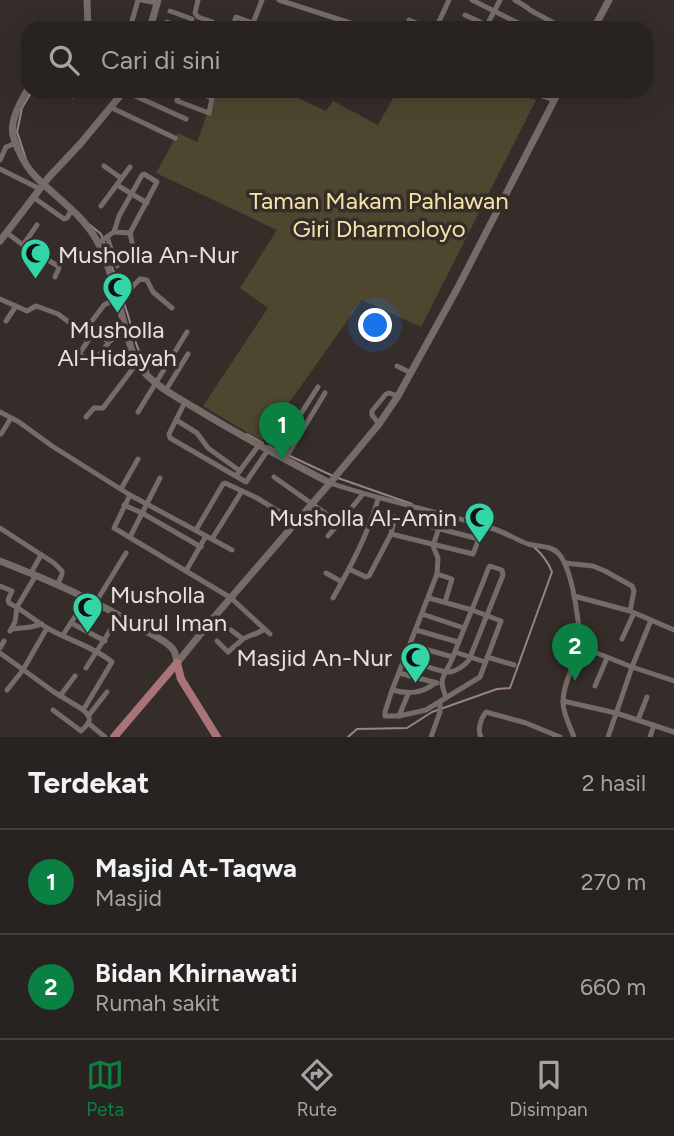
<!DOCTYPE html>
<html lang="id">
<head>
<meta charset="utf-8">
<style>
  body { margin:0; font-family:Figtree,sans-serif; background:#302a29; color:#f1f3f6 }
  .you { position:absolute; left:376px; top:326px; width:24px; height:24px; margin:-18px; border:5px solid #fff; border-radius:50%; background:#1a73e8; box-shadow:0 0 0 10px #1a73e833 }
  .badge { display:grid; place-items:center; width:46px; height:46px; border-radius:50%; background:#0b8043; color:#fff; font-size:23px; font-weight:700 }
  .pin { position:absolute; translate:-50% -58px; filter:drop-shadow(0 2px 4px #0008) }
  .pin::after { content:''; position:absolute; top:37px; width:24px; height:21px; background:inherit; clip-path:polygon(0 0,100% 0,50% 100%) }
  .list { margin:0; padding:0; list-style:none }
  h2 { display:flex; justify-content:space-between; align-items:center; height:91px; margin:0; padding:0 28px; font-size:30px }
  h2 small { font-size:23px; font-weight:400; color:#a5a4a5 }
  .list li { display:grid; grid-template-columns:46px 1fr auto; gap:21px; align-items:center; box-sizing:border-box; height:105px; padding:0 28px; border-top:2px solid #443f3e }
  .list b { display:block; font-size:26px; white-space:nowrap }
  .list p { margin:0; font-size:23px; white-space:nowrap; color:#a5a4a5 }
  .list em { font-size:23px; font-style:normal; color:#a5a4a5 }
  .icon { flex:none; width:38px; height:38px; fill:none; stroke:currentColor; stroke-width:2; stroke-linecap:round; stroke-linejoin:round }
  .map { position:relative; flex:none; width:674px; height:737px; overflow:hidden }
  .search { position:absolute; background:#282220; box-shadow:0 7px 28px #0002; left:21px; right:21px; top:21px; height:77px; display:flex; align-items:center; gap:18px; box-sizing:border-box; padding:0 24px; border-radius:21px; color:#a5a4a5; font-size:26px }
  .sheet { height:301px; background:#282220 }
  nav { display:flex; justify-content:space-around; align-items:center; box-sizing:border-box; height:98px; border-top:2px solid #443f3e; background:#282220; font-size:19px; color:#a5a4a5 }
  nav a { display:grid; justify-items:center; gap:4px }
  nav .on { color:#0b8043 }
  .map>svg:first-child { display:block }
  .green { fill:#4e4730 }
  .lines { fill:none; stroke-linecap:round; stroke-linejoin:round }
  .stream { stroke:#9a818d; stroke-width:2 }
  .street { stroke:#756c69; stroke-width:5 }
  .secondary { stroke:#756c69; stroke-width:7 }
  .primary { stroke:#aa7378; stroke-width:8 }
  .labels { text-anchor:middle; dominant-baseline:central; stroke-width:7; stroke-linejoin:round; paint-order:stroke }
  .park-label { font-size:24px; fill:#f8e3a6; stroke:#352d2a }
  .poi-label { font-size:24px; fill:#e6e0df; stroke:#352d2a; text-anchor:start }
</style>
</head>
<body>
<div class="map">
<svg width="674" height="737" viewBox="0 0 674 737">
  <rect width="100%" height="100%" fill="#352d2a"/>
  <path class="green" d="M215,91H283L326,111L333,101L378,125L397,91H505L536,100L421,327L362,300L262,441L203,406L268,308L240,288L277,230L156,173L178,133L197,142Z"/>
  <g class="lines">
    <g class="stream">
      <path d="M26,159L17,132L22,108L32,91"/>
      <path d="M90,225L101,234L127,312L137,346L148,371"/>
      <path d="M247,434L263,443"/>
      <path d="M268,446L285,454"/>
      <path d="M290,456L333,476"/>
      <path d="M338,478L412,504"/>
      <path d="M348,737L357,729L407,728L432,712L497,689L510,688L552,572C548,561 542,554 533,546"/>
    </g>
    <g class="street">
      <path d="M142,0L157,3"/>
      <path d="M198,0L195,13L198,17L213,22V28"/>
      <path d="M279,0L366,28"/>
      <path d="M472,0L518,23L516,28"/>
      <path d="M515,0L528,8"/>
      <path d="M530,10L563,28"/>
      <path d="M170,11L192,19L190,28"/>
      <path d="M465,15L493,28"/>
      <path d="M167,22L183,28"/>
      <path d="M518,23L527,28"/>
      <path d="M487,25L500,0"/>
      <path d="M130,28L138,0"/>
      <path d="M232,28L236,17L253,23"/>
      <path d="M251,28L262,0"/>
      <path d="M407,28L409,20L421,25"/>
      <path d="M436,28L449,0"/>
      <path d="M465,28V27"/>
      <path d="M64,91L73,96L78,91"/>
      <path d="M124,91L186,119"/>
      <path d="M179,91L177,101L209,113L212,98L192,91"/>
      <path d="M527,91L554,100"/>
      <path d="M110,107L175,138"/>
      <path d="M0,160L6,147L16,143"/>
      <path d="M104,166L121,178"/>
      <path d="M0,169L40,189"/>
      <path d="M117,185L147,203"/>
      <path d="M33,197L64,219L67,218L72,209"/>
      <path d="M101,206L130,167"/>
      <path d="M7,233L23,245L58,266L59,268L55,277"/>
      <path d="M130,233L134,252"/>
      <path d="M107,237L117,266"/>
      <path d="M98,243L114,232L119,216L142,175L144,174L157,182L130,233L114,232"/>
      <path d="M23,245L37,225"/>
      <path d="M0,299L27,311L36,306L39,307L58,314L81,331L86,329L104,305L125,294L140,279L147,280L153,292L172,308"/>
      <path d="M6,321L16,306"/>
      <path d="M109,342L94,362H91L79,354L94,332L109,342L125,328"/>
      <path d="M397,366L411,373"/>
      <path d="M166,390L188,354"/>
      <path d="M185,402L169,434L170,438L246,482L268,450"/>
      <path d="M0,412L19,422L52,446L130,495L114,528L231,598L270,634"/>
      <path d="M138,412L187,332"/>
      <path d="M86,417L94,408H103L137,363"/>
      <path d="M176,420L197,433L208,448L240,471"/>
      <path d="M379,424L372,415V411L386,394L389,393L398,396"/>
      <path d="M1,434L11,418"/>
      <path d="M275,454L318,387"/>
      <path d="M285,459L325,393"/>
      <path d="M238,473L259,445"/>
      <path d="M274,477L339,523L363,494"/>
      <path d="M330,483C384,501 440,512 494,529C506,533 517,540 528,544C539,547 550,545 558,553C571,566 577,611 579,629C582,658 563,677 563,702C563,714 570,726 574,737"/>
      <path d="M121,489L138,459"/>
      <path d="M130,495L232,550"/>
      <path d="M124,505L142,513L201,547"/>
      <path d="M374,512L479,539L473,554L391,534"/>
      <path d="M0,528L54,563L62,571V574L58,584"/>
      <path d="M196,530L223,484L225,483L257,498L296,522"/>
      <path d="M328,536L339,523"/>
      <path d="M130,537L160,478"/>
      <path d="M212,539L242,491"/>
      <path d="M565,563L593,566L605,571L632,586L634,591L630,611"/>
      <path d="M349,569L366,577L369,576L391,534L395,517"/>
      <path d="M186,571L206,536"/>
      <path d="M31,573L41,555"/>
      <path d="M326,573L342,582"/>
      <path d="M437,574L452,579L445,602"/>
      <path d="M0,586L12,591L8,600L9,603C23,610 34,620 47,628C68,640 94,647 112,662L85,707L82,709L54,692L0,653"/>
      <path d="M574,596L630,611L674,630"/>
      <path d="M333,598C351,566 368,534 378,499"/>
      <path d="M429,598L472,610L501,621L480,677L426,710L399,716H385V712L391,693L437,574L438,558L433,546L443,515"/>
      <path d="M96,602L126,553"/>
      <path d="M422,614L464,628"/>
      <path d="M71,623L105,641"/>
      <path d="M12,629L31,627L42,624"/>
      <path d="M231,630L243,639C251,634 257,635 264,629"/>
      <path d="M416,630L458,642"/>
      <path d="M10,631L15,622L17,607L36,575"/>
      <path d="M63,635L87,598"/>
      <path d="M622,639L634,613"/>
      <path d="M217,641L228,652L243,639"/>
      <path d="M410,645L453,657"/>
      <path d="M579,646L632,667L674,681"/>
      <path d="M0,648L4,641"/>
      <path d="M455,652L485,662"/>
      <path d="M487,657L514,665"/>
      <path d="M405,659C415,662 441,673 450,672C457,671 465,665 469,660L503,575L502,570L490,566L488,569C477,599 464,627 453,657C450,665 443,674 442,682C442,687 445,694 446,698"/>
      <path d="M86,668L120,615"/>
      <path d="M399,673L437,683"/>
      <path d="M595,686L607,658"/>
      <path d="M7,690L23,670L47,628"/>
      <path d="M392,690C408,694 422,694 435,683"/>
      <path d="M60,696L75,676"/>
      <path d="M563,701L616,713L674,732"/>
      <path d="M53,710L81,731C91,722 93,718 82,709"/>
      <path d="M89,715L107,692"/>
      <path d="M399,716L408,694"/>
      <path d="M638,720L647,697"/>
      <path d="M88,723L105,737"/>
      <path d="M431,737L440,712V702"/>
      <path d="M481,737C477,730 481,718 486,712L526,723L560,737"/>
      <path d="M608,737L632,667L651,620"/>
      <path d="M650,737L654,725"/>
    </g>
    <g class="secondary">
      <path d="M87,0L88,28"/>
      <path d="M150,28L158,0"/>
      <path d="M594,28L609,0"/>
      <path d="M28,89C20,103 8,123 14,139C18,151 26,167 35,176C55,197 83,214 97,241C111,268 117,298 125,327C130,342 132,359 143,371C157,387 177,397 195,408C239,435 284,459 330,483"/>
      <path d="M0,241L49,177L81,143L124,91"/>
      <path d="M0,561C51,581 97,601 144,630C153,635 165,640 172,648C176,652 176,658 177,663"/>
      <path d="M177,663L215,616L330,483L379,424L398,396L457,289L559,91"/>
    </g>
    <g class="primary">
      <path d="M177,663L181,679L217,737"/>
      <path d="M114,737L177,663"/>
    </g>
  </g>
  <defs>
    <symbol id="mosque-pin" viewBox="-11 -11 22 30"><path d="M0 17L-7.5 6A9.5 9.5 0 1 1 7.5 6Z" fill="#33d4a8" stroke="#352d2a"/><path d="M3.5-4.9A6 6 0 1 0 3.5 4.9A5 5 0 1 1 3.5-4.9Z" fill="#111"/></symbol>
  </defs>
  <g fill-rule="evenodd">
    <use href="#mosque-pin" x="18" y="236" width="35" height="47"/>
    <use href="#mosque-pin" x="100" y="270" width="35" height="47"/>
    <use href="#mosque-pin" x="462" y="500" width="35" height="47"/>
    <use href="#mosque-pin" x="70" y="590" width="35" height="47"/>
    <use href="#mosque-pin" x="398" y="640" width="35" height="47"/>
  </g>
  <g class="labels">
    <g class="park-label">
      <text x="379" y="200">Taman Makam Pahlawan<tspan x="379" dy="28">Giri Dharmoloyo</tspan></text>
    </g>
    <g class="poi-label">
      <text x="58" y="254">Musholla An-Nur</text>
      <text x="117" y="329" text-anchor="middle">Musholla<tspan x="117" dy="28">Al-Hidayah</tspan></text>
      <text x="457" y="517" text-anchor="end">Musholla Al-Amin</text>
      <text x="110" y="594">Musholla<tspan x="110" dy="28">Nurul Iman</tspan></text>
      <text x="392" y="657" text-anchor="end">Masjid An-Nur</text>
    </g>
  </g>
</svg>
<div class="you"></div>
<div class="pin badge" style="left:282px;top:460px">1</div>
<div class="pin badge" style="left:575px;top:681px">2</div>
<div class="search"><svg class="icon" aria-label="search" viewBox="0 0 24 24"><circle cx="10" cy="10" r="6"/><path d="M15 15l6 6"/></svg>Cari di sini</div>
</div>
<section class="sheet">
<h2>Terdekat<small>2 hasil</small></h2>
<ul class="list">
<li><span class="badge">1</span><div><b>Masjid At-Taqwa</b><p>Masjid</p></div><em>270 m</em></li>
<li><span class="badge">2</span><div><b>Bidan Khirnawati</b><p>Rumah sakit</p></div><em>660 m</em></li>
</ul>
</section>
<nav>
<a class="on"><svg class="icon" aria-label="map" viewBox="0 0 24 24"><path d="M3 6l6-2 6 2 6-2v14l-6 2-6-2-6 2zM9 4v14M15 6v14"/></svg>Peta</a>
<a><svg class="icon" aria-label="directions" viewBox="0 0 24 24"><path d="M12 3l9 9-9 9-9-9zM9 14v-3h6M13 9l2 2-2 2"/></svg>Rute</a>
<a><svg class="icon" aria-label="saved" viewBox="0 0 24 24"><path d="M7 4h10v16l-5-4-5 4z"/></svg>Disimpan</a>
</nav>
</body>
</html>
